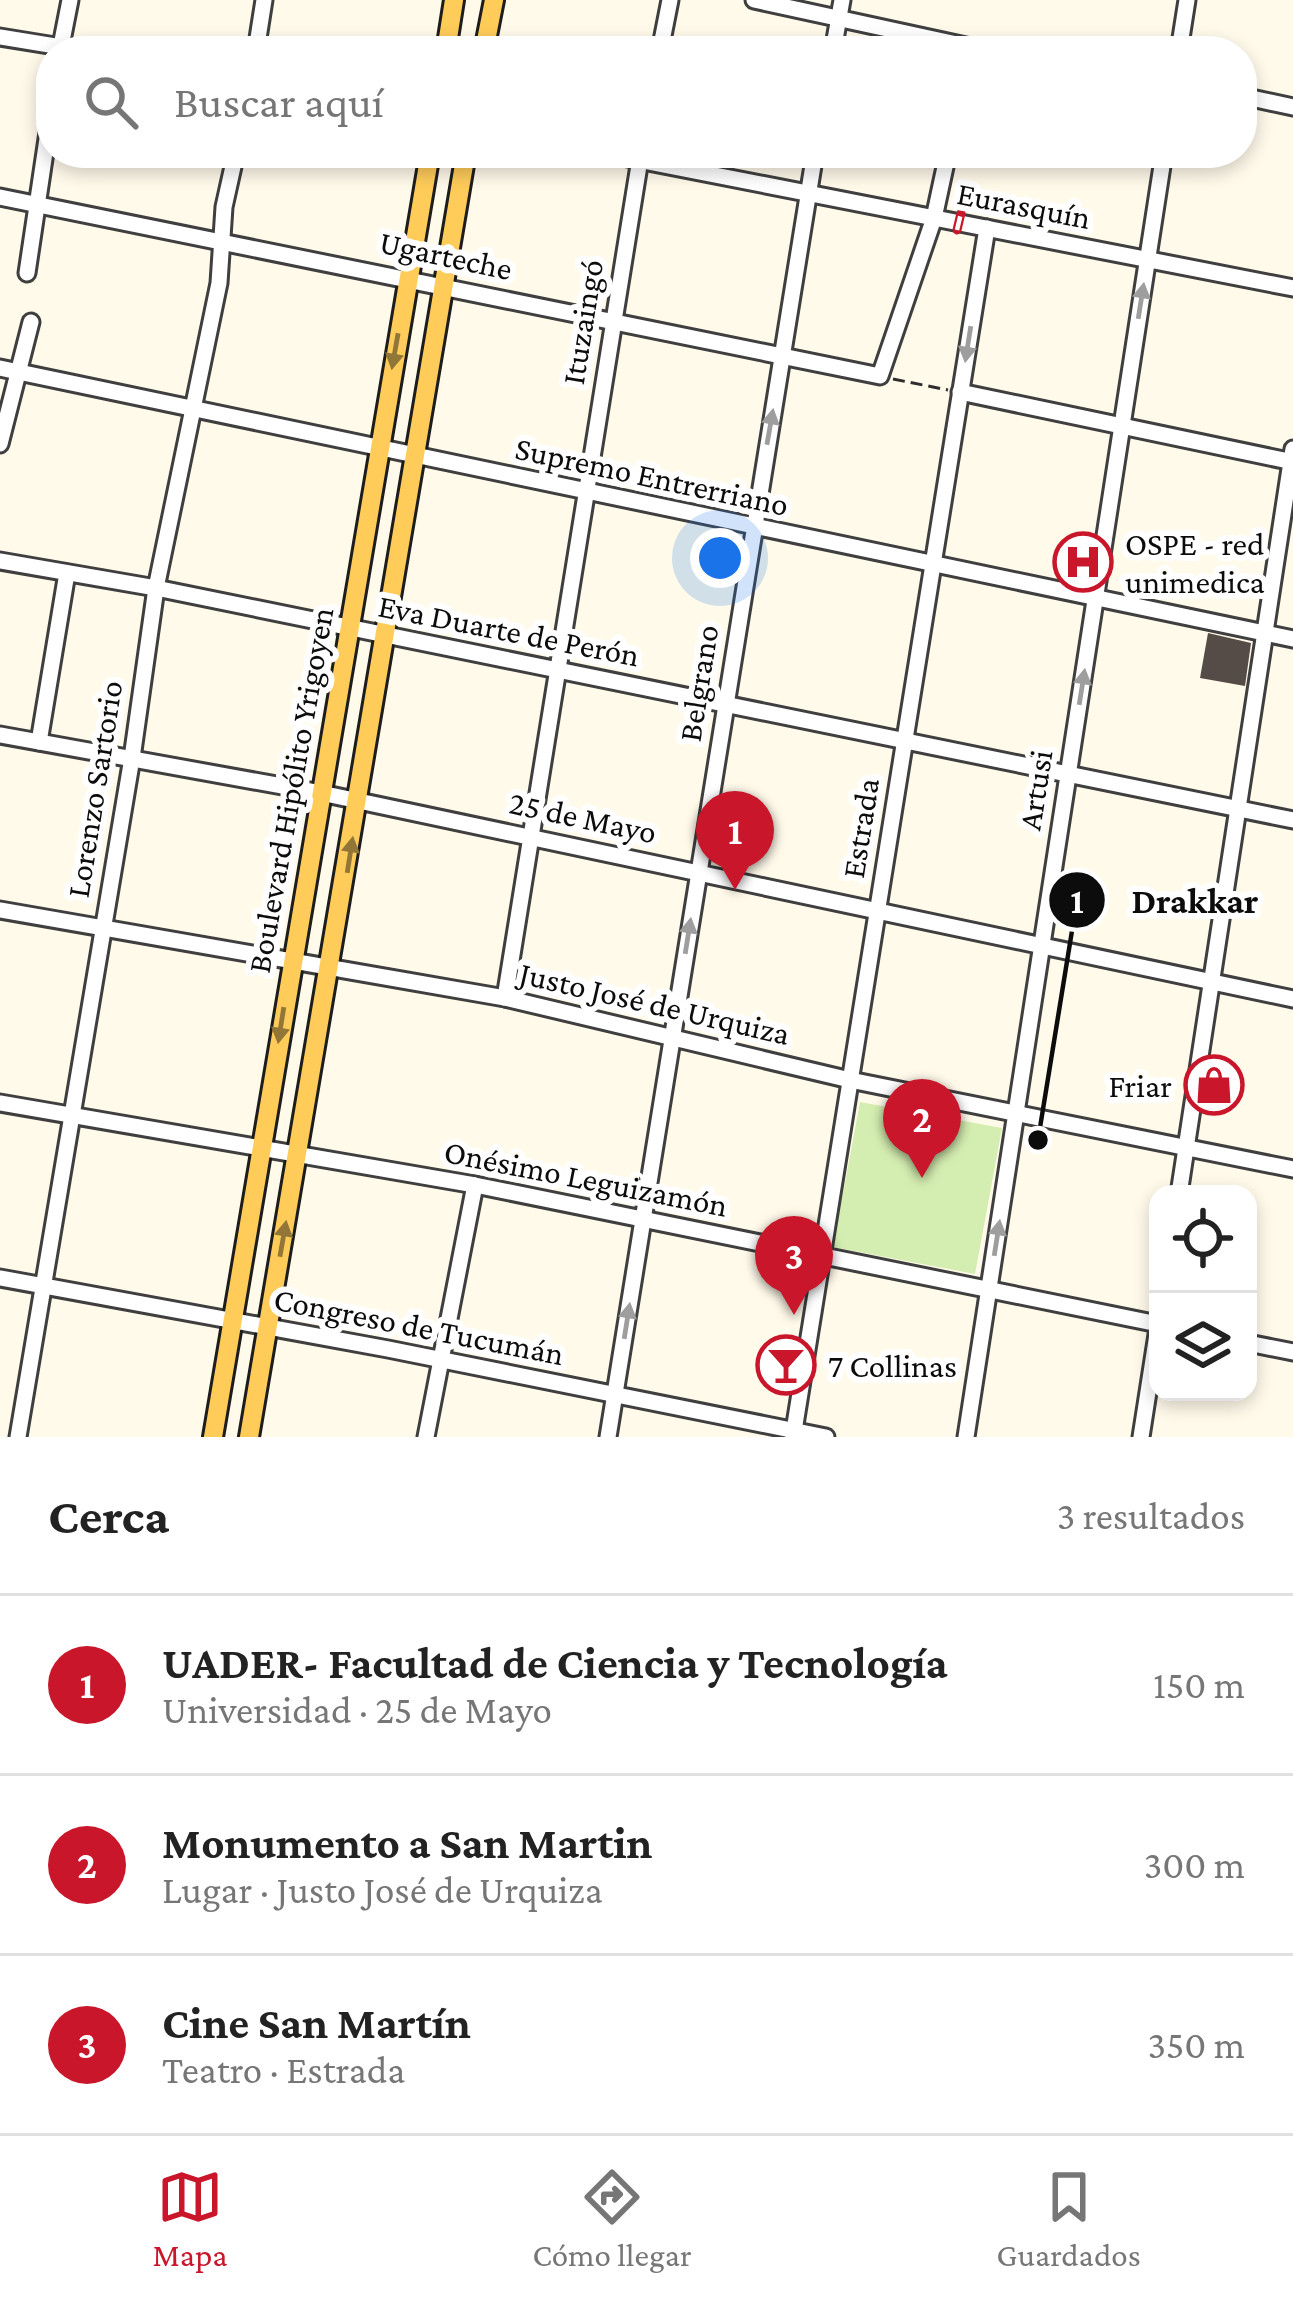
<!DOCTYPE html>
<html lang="es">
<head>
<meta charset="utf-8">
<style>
  body { margin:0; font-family:"Crimson Pro",serif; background:#f6f6f6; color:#222 }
  .controls { position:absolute; right:36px; bottom:36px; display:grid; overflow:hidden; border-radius:24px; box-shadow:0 6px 18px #0003 }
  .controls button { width:108px; height:108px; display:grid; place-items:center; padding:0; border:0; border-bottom:3px solid #e0e0e0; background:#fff; color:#222; font:60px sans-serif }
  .you { position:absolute; left:720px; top:558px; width:42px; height:42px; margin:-30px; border:9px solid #fff; border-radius:50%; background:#1a73e8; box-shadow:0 0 0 18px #1a73e833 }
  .badge { display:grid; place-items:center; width:78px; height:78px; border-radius:50%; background:#c9162a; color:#fff; font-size:39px; font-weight:700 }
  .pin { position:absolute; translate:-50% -99px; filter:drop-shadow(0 3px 6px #0008) }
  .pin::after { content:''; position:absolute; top:63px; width:42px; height:36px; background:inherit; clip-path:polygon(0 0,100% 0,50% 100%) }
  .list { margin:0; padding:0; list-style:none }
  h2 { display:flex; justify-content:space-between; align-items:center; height:156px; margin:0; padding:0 48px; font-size:51px }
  h2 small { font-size:39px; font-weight:400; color:#767676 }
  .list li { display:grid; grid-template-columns:78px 1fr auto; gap:36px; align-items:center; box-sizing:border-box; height:180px; padding:0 48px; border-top:3px solid #e0e0e0 }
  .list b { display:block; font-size:45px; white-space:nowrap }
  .list p { margin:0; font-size:39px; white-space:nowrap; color:#767676 }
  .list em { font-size:39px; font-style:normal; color:#767676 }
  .icon { flex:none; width:66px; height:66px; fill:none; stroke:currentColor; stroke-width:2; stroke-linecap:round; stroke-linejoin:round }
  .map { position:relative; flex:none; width:1293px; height:1437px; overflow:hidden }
  .search { position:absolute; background:#fff; box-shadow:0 6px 18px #0003; left:36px; right:36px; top:36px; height:132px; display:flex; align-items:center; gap:30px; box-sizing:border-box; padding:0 42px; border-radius:48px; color:#767676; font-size:45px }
  .sheet { height:696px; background:#fff }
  nav { display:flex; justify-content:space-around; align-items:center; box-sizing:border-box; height:168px; border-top:3px solid #e0e0e0; background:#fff; font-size:33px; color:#767676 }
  nav a { display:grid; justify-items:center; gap:6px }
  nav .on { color:#c9162a }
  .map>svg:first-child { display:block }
  .green { fill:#d4edb0 }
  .building { fill:#554c47 }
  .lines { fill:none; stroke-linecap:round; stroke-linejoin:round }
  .minor-casing { stroke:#3f3f3f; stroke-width:21 }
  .major-casing { stroke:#1d1d1d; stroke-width:24 }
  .path { stroke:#2e2e2e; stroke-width:3; stroke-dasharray:12 6; stroke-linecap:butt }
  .minor { stroke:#fff; stroke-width:15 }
  .major { stroke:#ffcc5a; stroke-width:18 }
  .rail-casing { stroke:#c9162a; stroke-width:9 }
  .rail { stroke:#fff; stroke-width:4.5; stroke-dasharray:14; stroke-linecap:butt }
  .oneway { fill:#9e9e9e }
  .oneway2 { fill:#927637 }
  .labels { text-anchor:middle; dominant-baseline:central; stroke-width:12; stroke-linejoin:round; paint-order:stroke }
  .street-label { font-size:33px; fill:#0c0c0c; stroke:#fff }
  .poi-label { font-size:33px; fill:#0c0c0c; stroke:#fff; text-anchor:start }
  .leader { fill:none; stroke:#0c0c0c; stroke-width:4.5 }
  .callout-dot { fill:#0c0c0c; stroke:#fff; stroke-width:4.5 }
  .mark-label { font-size:36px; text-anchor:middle; font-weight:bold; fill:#fff }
  .callout-label { font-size:36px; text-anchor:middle; font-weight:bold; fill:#0c0c0c; stroke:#fff; stroke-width:12; stroke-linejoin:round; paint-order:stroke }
</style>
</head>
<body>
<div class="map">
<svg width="1293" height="1437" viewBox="0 0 1293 1437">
  <rect width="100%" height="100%" fill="#fffaea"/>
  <path class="green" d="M860,1102L1002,1128L975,1274L833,1247Z"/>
  <path class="building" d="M1208,633L1251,643L1245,686L1200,678Z"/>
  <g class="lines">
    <defs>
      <g id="minor">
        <path d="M754,0L989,51"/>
        <path d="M0,37L86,51"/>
        <path d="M60,51L70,0"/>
        <path d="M256,51L264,0"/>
        <path d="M660,51L670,0"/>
        <path d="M833,51L842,0"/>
        <path d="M1179,51L1187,0"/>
        <path d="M1242,96L1293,107"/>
        <path d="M602,153L1293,288"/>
        <path d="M0,197L880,376L934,218L948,153"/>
        <path d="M27,273L51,112"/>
        <path d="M0,368L1293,639"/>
        <path d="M960,392L1293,462"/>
        <path d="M0,444L31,322"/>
        <path d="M0,561L156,588L1293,820"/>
        <path d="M0,735L321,793L1293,999"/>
        <path d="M39,742L67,573"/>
        <path d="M0,910L505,998L850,1080L1293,1169"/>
        <path d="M505,998L641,153"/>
        <path d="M0,1103L475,1185L1158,1324"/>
        <path d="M1179,1194L1293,449"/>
        <path d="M0,1278L388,1349L826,1437"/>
        <path d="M1248,1343L1293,1352"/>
        <path d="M18,1437L132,758L156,588L219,283L224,207L236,153"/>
        <path d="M426,1437L475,1185"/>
        <path d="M608,1437L815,153"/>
        <path d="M793,1437L987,228"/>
        <path d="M966,1437L1164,153"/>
        <path d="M1141,1437L1158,1328"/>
      </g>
      <g id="major">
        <path d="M446,51L454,0"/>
        <path d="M484,51L494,0"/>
        <path d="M213,1437L430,153"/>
        <path d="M249,1437L466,153"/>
      </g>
    </defs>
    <use href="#minor" class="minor-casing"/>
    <use href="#major" class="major-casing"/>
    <path class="path" d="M893,379L948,390"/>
    <use href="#minor" class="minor"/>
    <use href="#major" class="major"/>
    <defs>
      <path id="rail" d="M957,230L961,213"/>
    </defs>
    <use href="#rail" class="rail-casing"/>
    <use href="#rail" class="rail"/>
  </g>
  <defs><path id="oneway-solid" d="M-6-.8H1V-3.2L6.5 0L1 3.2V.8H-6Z" transform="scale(3)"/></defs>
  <g class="oneway">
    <use href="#oneway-solid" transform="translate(1141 301) rotate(-81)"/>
    <use href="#oneway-solid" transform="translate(968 344) rotate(99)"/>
    <use href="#oneway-solid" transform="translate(770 427) rotate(-80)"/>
    <use href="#oneway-solid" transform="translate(1082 687) rotate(-81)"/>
    <use href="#oneway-solid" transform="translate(688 936) rotate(-81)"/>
    <use href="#oneway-solid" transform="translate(997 1238) rotate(-81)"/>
    <use href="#oneway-solid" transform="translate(627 1321) rotate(-81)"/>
  </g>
  <g class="oneway2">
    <use href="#oneway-solid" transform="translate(395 351) rotate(100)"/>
    <use href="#oneway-solid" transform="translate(350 855) rotate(-81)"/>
    <use href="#oneway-solid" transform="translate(281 1025) rotate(99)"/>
    <use href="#oneway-solid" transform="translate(283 1239) rotate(-80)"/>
  </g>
  <defs>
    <symbol id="hospital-ring" viewBox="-11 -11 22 22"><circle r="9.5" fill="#fff" stroke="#c9162a" stroke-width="1.5"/><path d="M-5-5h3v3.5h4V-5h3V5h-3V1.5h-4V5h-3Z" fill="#c9162a"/></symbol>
    <symbol id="shop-ring" viewBox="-11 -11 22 22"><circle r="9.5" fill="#fff" stroke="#c9162a" stroke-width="1.5"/><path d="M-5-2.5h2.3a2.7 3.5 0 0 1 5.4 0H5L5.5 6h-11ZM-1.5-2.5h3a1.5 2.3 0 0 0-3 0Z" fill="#c9162a"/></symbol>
    <symbol id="bar-ring" viewBox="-11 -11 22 22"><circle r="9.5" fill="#fff" stroke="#c9162a" stroke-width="1.5"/><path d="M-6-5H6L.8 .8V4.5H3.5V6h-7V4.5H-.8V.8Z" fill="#c9162a"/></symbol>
  </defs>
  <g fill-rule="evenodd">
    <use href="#hospital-ring" x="1050" y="529" width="66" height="66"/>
    <use href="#shop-ring" x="1181" y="1052" width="66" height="66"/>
    <use href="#bar-ring" x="753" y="1332" width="66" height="66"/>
  </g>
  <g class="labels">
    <g class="street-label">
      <text transform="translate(1024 205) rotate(11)">Eurasquín</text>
      <text transform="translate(446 255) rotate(12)">Ugarteche</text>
      <text transform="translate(582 322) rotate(-81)">Ituzaingó</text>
      <text transform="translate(652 476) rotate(12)">Supremo Entrerriano</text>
      <text transform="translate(509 630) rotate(11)">Eva Duarte de Perón</text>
      <text transform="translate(698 683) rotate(-81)">Belgrano</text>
      <text transform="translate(94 789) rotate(-81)">Lorenzo Sartorio</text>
      <text transform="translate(290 790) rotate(-80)">Boulevard Hipólito Yrigoyen</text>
      <text transform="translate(1035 790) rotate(-81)">Artusi</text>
      <text transform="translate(583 817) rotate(12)">25 de Mayo</text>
      <text transform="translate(860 828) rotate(-81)">Estrada</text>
      <text transform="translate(655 1003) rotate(13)">Justo José de Urquiza</text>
      <text transform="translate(586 1178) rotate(11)">Onésimo Leguizamón</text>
      <text transform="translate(419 1326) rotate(11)">Congreso de Tucumán</text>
    </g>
    <g class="poi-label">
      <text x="1125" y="543">OSPE - red<tspan x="1125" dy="38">unimedica</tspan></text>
      <text x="1172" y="1085" text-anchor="end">Friar</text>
      <text x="828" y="1365">7 Collinas</text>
    </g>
  </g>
  <path class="leader" d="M1038 1140L1077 900"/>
  <g class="callout-dot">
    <circle cx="1038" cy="1140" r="12"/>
    <circle cx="1077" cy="900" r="30"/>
  </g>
  <g class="mark-label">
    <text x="1077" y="913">1</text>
  </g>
  <g class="callout-label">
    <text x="1195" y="913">Drakkar</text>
  </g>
</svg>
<div class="controls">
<button><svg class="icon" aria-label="locate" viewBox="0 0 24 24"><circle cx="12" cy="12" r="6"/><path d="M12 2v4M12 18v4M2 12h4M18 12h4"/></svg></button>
<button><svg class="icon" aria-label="layers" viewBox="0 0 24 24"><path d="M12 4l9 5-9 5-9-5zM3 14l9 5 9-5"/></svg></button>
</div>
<div class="you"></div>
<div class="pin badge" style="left:735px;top:890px">1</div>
<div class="pin badge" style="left:922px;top:1178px">2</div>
<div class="pin badge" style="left:794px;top:1315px">3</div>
<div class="search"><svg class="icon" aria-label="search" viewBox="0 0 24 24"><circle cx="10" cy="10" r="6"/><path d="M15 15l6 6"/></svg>Buscar aquí</div>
</div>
<section class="sheet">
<h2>Cerca<small>3 resultados</small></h2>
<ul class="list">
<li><span class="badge">1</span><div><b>UADER- Facultad de Ciencia y Tecnología</b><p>Universidad · 25 de Mayo</p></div><em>150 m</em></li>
<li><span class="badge">2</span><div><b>Monumento a San Martin</b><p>Lugar · Justo José de Urquiza</p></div><em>300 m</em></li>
<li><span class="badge">3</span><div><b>Cine San Martín</b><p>Teatro · Estrada</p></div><em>350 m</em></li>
</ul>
</section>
<nav>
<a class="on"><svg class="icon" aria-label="map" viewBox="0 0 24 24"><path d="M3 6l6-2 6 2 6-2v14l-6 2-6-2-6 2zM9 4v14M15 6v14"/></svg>Mapa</a>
<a><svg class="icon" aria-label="directions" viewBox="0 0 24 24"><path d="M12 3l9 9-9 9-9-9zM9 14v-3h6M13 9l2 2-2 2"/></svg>Cómo llegar</a>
<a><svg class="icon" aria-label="saved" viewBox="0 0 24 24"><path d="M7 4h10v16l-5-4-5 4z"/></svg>Guardados</a>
</nav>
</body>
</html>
